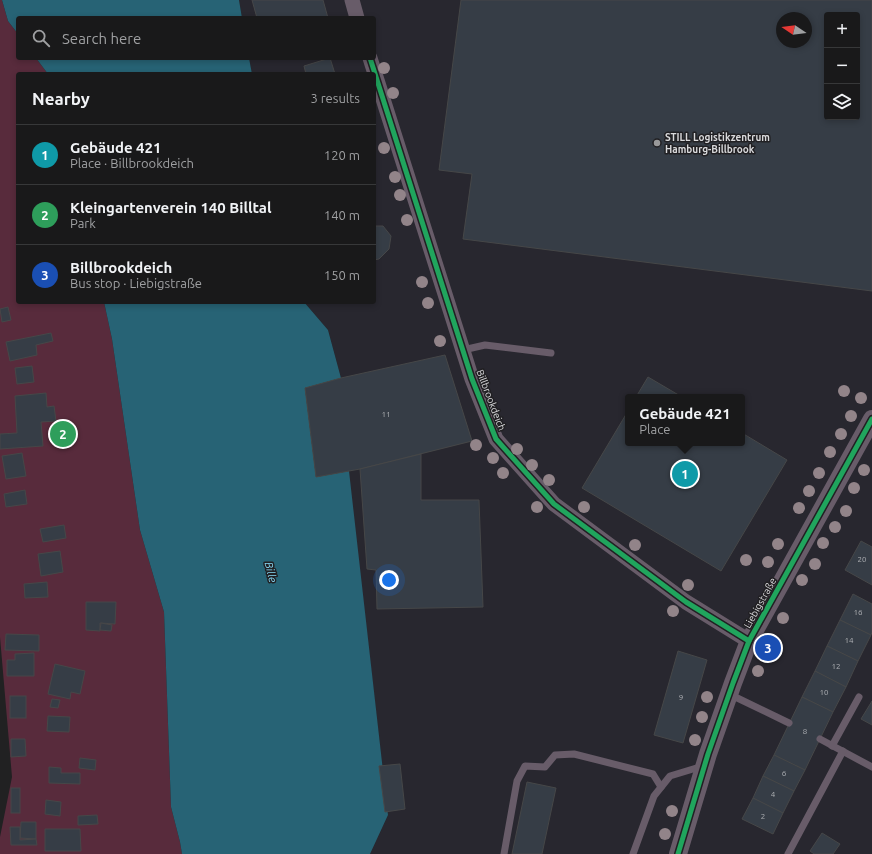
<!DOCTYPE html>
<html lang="en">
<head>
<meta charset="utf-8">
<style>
  body { margin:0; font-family:Ubuntu,sans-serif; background:#262627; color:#f1f3f6 }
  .controls { position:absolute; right:12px; top:12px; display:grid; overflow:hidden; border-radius:4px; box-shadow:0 2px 6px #0003 }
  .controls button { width:36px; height:36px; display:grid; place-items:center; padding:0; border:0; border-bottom:1px solid #373839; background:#19191a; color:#f1f3f6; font:20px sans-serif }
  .compass { position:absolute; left:776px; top:12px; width:36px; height:36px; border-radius:50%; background:#19191a; box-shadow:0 2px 6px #0003; rotate:283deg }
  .you { position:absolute; left:389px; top:580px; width:14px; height:14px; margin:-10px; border:3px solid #fff; border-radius:50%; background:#1a73e8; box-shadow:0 0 0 6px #1a73e833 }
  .badge { display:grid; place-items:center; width:26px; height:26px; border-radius:50%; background:#b45309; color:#fff; font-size:13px; font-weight:700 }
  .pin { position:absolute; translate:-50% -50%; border:2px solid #fff; box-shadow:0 1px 4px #0006 }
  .popup { position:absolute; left:625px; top:394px; width:120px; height:52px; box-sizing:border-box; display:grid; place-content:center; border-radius:4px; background:#19191a; filter:drop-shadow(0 1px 3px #0005); font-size:13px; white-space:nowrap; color:#9fa0a2 }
  .popup b { font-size:15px; color:#f1f3f6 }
  .popup::after { content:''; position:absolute; left:50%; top:100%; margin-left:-8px; border:8px solid transparent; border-top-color:#19191a }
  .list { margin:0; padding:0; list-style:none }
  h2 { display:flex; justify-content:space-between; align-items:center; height:52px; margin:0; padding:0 16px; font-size:17px }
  h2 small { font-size:13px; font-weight:400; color:#9fa0a2 }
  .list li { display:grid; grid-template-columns:26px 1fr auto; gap:12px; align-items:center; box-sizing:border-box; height:60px; padding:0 16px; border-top:1px solid #373839 }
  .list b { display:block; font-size:15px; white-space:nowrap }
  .list p { margin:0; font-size:13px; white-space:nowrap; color:#9fa0a2 }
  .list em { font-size:13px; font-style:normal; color:#9fa0a2 }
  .icon { flex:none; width:22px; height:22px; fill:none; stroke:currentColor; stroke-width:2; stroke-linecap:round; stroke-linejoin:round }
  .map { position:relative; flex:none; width:872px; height:854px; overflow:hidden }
  .search { position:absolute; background:#19191a; box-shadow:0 2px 6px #0003; left:16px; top:16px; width:360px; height:44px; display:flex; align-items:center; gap:10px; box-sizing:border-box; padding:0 14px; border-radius:4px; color:#9fa0a2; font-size:15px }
  .panel { position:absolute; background:#19191a; box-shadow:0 2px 6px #0003; left:16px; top:72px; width:360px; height:232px; border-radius:4px }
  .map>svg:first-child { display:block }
  .built { fill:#28272f; fill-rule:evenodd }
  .green { fill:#582b3c }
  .water { fill:#276375 }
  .building { fill:#363d46; stroke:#464748; fill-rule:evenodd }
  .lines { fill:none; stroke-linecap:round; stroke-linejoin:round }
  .service { stroke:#685c69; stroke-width:7 }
  .minor { stroke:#685c69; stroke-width:15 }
  .tertiary { stroke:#685c69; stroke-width:18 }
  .cycleway-casing { stroke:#212023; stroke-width:8 }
  .cycleway { stroke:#20a55d; stroke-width:5 }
  .tree { fill:#928489 }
  .poi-dot { fill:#99999a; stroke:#212023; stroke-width:1.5 }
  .labels { text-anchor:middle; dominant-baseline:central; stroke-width:3; stroke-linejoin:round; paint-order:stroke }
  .number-label { font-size:8px; fill:#b0b2b6 }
  .poi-label { font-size:10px; font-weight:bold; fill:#d9d9db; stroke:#212023; text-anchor:start }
  .street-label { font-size:10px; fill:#d9d9db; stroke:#212023 }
  .water-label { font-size:11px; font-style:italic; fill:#86d9f5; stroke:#212023 }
</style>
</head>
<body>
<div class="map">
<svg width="872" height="854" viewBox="0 0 872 854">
  <rect width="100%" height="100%" fill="#212122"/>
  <path class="built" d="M239,0H872V854H370L388,815L348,471L316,477L305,388L341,378L328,330L304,302H374V74H252L249,58H374V18H242ZM827,15H857V117H827ZM782,18H806V42H782ZM628,397H742V443H628Z"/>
  <path class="green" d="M0,0H2L8,21L18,34V58H36L48,74H18V302H104L112,339L140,530L164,612L171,807L180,842L182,854H0V837L12,777L0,637Z"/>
  <g class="water">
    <path d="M2,0H239L242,18H18V34L8,21Z"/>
    <path d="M36,58H249L252,74H48Z"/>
    <path d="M104,302H304L328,330L341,378L305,388L316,477L349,471L388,815L370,854H182L180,842L171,807L164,612L140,530L112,339Z"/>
  </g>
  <g class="building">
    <path d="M252,0H323L328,18H257Z"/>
    <path d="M461,0H872V291L463,239L472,174L439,170ZM827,15H857V117H827ZM782,18H806V42H782Z"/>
    <path d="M330,58L335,74H306L304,66Z"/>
    <path d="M374,226H383L391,236L389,249L379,259L374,260Z"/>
    <path d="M8,307L11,320L2,322L0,309Z"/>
    <path d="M51,333L53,341L36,345L37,355L10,361L6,342Z"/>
    <path d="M445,355L472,441L360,469L316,477L305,388L341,378Z"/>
    <path d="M32,366L34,382L17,384L15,368Z"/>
    <path d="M648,377L682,397H636Z"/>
    <path d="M46,393L47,407L54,406L56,421L41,422L43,446L0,449V434L17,433L15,396Z"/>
    <path d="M628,411V443H742V433L787,460L721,571L582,488Z"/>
    <path d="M22,453L26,476L6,479L2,456Z"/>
    <path d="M421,454V500H479L483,607L377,609L376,570L367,569L360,469Z"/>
    <path d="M25,490L27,504L6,507L4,494Z"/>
    <path d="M64,525L66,538L43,542L40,529Z"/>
    <path d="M861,541L872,547V585L845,570Z"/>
    <path d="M60,551L63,572L41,576L38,554Z"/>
    <path d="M47,582L48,597L25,598L24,584Z"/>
    <path d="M853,594L872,604V632L871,635L840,620Z"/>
    <path d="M86,602H116L115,624L100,623V631L86,630Z"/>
    <path d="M840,620L871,635L858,661L827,646Z"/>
    <path d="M101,623L112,625L111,631L100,630Z"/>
    <path d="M6,634L39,635V651L5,650Z"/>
    <path d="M827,646L858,661L846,687L815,671Z"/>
    <path d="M678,651L707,660L683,743L654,735Z"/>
    <path d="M34,653V676H7V660H15V654Z"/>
    <path d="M55,664L85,671L80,694L71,692L70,699L48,694Z"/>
    <path d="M815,671L846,687L833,712L802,697Z"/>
    <rect x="10" y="696" width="16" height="22"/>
    <path d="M802,697L833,712L805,770L774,755Z"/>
    <path d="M52,699L60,700L58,708L50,707Z"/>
    <path d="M872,701V725L861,719Z"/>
    <path d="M48,716L70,717L69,732L47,731Z"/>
    <path d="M11,739H25L26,756L11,757Z"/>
    <path d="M774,755L805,770L794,791L763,776Z"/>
    <path d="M80,758L96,760L95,770L79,768Z"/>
    <path d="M400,764L405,809L385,812L379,766Z"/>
    <path d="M49,767L61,768V773H80V784L49,783Z"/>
    <path d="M763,776L794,791L783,813L753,798Z"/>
    <path d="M527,782L556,788L542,854H512Z"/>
    <rect x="11" y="788" width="9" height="25"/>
    <path d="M753,798L783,813L773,834L742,819Z"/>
    <path d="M46,800L61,802L60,816L45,814Z"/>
    <path d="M97,815L98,824L78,825V816Z"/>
    <path d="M21,822H36V839L20,838Z"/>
    <path d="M10,827H20V840L36,839L37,845H11Z"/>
    <path d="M45,829H80L81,851H45Z"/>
    <path d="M822,833L840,844L833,854H814L810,851Z"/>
  </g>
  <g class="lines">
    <g class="service">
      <path d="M463,350L485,345L551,353"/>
      <path d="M729,694L789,723"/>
      <path d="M820,739L872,767"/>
      <path d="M832,746L859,697"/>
      <path d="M504,854L517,781L525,766L545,767L555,755L574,754L653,774L661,787"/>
      <path d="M633,854L654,796L670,776L703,766"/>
      <path d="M788,854L843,751"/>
    </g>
    <g class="minor">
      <path d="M352,0L357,18"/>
      <path d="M370,58L472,379L496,439L554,504L686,602L749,641"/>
    </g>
    <path class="tertiary" d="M678,854L708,754L733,683L749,641L872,419"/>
    <defs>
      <g id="cycleway">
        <path d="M370,58L472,379L496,439L554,504L686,602L749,641"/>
        <path d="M678,854L708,754L733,683L749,641L872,419"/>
      </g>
    </defs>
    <use href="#cycleway" class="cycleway-casing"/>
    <use href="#cycleway" class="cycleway"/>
  </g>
  <g class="tree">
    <circle cx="384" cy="68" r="6"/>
    <circle cx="393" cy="93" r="6"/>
    <circle cx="384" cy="148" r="6"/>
    <circle cx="395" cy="177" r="6"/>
    <circle cx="400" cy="195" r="6"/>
    <circle cx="407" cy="220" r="6"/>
    <circle cx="422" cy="282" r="6"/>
    <circle cx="428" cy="303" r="6"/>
    <circle cx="440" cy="341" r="6"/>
    <circle cx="844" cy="391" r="6"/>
    <circle cx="861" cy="398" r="6"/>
    <circle cx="851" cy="416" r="6"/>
    <circle cx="841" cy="434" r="6"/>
    <circle cx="476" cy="445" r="6"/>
    <circle cx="517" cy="449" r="6"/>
    <circle cx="830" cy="452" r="6"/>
    <circle cx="493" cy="458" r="6"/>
    <circle cx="532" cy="465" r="6"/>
    <circle cx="864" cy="470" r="6"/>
    <circle cx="503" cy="473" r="6"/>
    <circle cx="819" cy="473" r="6"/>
    <circle cx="549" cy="480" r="6"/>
    <circle cx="854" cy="488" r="6"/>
    <circle cx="809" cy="491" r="6"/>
    <circle cx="537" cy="507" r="6"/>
    <circle cx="584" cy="507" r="6"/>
    <circle cx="799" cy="508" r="6"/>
    <circle cx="846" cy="511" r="6"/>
    <circle cx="835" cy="527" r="6"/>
    <circle cx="823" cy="543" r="6"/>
    <circle cx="778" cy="544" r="6"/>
    <circle cx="635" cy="545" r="6"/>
    <circle cx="746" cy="560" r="6"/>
    <circle cx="768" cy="562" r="6"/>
    <circle cx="815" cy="564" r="6"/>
    <circle cx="802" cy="580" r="6"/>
    <circle cx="688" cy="585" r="6"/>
    <circle cx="673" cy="611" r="6"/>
    <circle cx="783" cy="618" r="6"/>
    <circle cx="771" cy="643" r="6"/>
    <circle cx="758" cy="671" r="6"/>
    <circle cx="707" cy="697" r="6"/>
    <circle cx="702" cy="717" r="6"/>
    <circle cx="695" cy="740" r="6"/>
    <circle cx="672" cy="811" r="6"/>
    <circle cx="665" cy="834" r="6"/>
  </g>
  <circle class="poi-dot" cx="657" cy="143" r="4"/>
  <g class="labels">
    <g class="number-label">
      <text x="386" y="414">11</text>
      <text x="862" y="559">20</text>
      <text x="858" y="612">16</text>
      <text x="849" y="640">14</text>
      <text x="836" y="666">12</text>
      <text x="824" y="692">10</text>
      <text x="681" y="697">9</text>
      <text x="805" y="731">8</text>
      <text x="784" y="773">6</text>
      <text x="773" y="794">4</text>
      <text x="763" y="816">2</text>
    </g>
    <g class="poi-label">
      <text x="665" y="137">STILL Logistikzentrum<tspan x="665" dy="12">Hamburg-Billbrook</tspan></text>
    </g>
    <g class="street-label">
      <text transform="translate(491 400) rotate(69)">Billbrookdeich</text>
      <text transform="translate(760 603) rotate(-61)">Liebigstraße</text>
    </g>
    <g class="water-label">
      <text transform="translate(271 572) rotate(76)">Bille</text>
    </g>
  </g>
</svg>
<div class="controls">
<button>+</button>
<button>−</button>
<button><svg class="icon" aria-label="layers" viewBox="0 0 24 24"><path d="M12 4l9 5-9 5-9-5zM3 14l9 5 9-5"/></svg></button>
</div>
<svg class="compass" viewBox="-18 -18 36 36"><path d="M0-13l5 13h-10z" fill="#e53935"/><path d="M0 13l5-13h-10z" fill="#9fa0a2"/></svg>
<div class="you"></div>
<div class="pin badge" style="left:685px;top:474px;background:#0f9aa8">1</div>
<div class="popup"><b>Gebäude 421</b>Place</div>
<div class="pin badge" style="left:63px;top:434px;background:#2e9e5b">2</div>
<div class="pin badge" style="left:768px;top:648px;background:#1a4fb4">3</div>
<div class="search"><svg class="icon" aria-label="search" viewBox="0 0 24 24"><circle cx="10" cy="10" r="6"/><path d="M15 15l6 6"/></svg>Search here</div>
<section class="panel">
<h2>Nearby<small>3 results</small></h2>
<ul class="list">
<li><span class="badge" style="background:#0f9aa8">1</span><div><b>Gebäude 421</b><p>Place · Billbrookdeich</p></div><em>120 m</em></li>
<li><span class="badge" style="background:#2e9e5b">2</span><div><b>Kleingartenverein 140 Billtal</b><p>Park</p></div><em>140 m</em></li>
<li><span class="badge" style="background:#1a4fb4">3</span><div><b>Billbrookdeich</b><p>Bus stop · Liebigstraße</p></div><em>150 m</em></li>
</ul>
</section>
</div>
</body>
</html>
